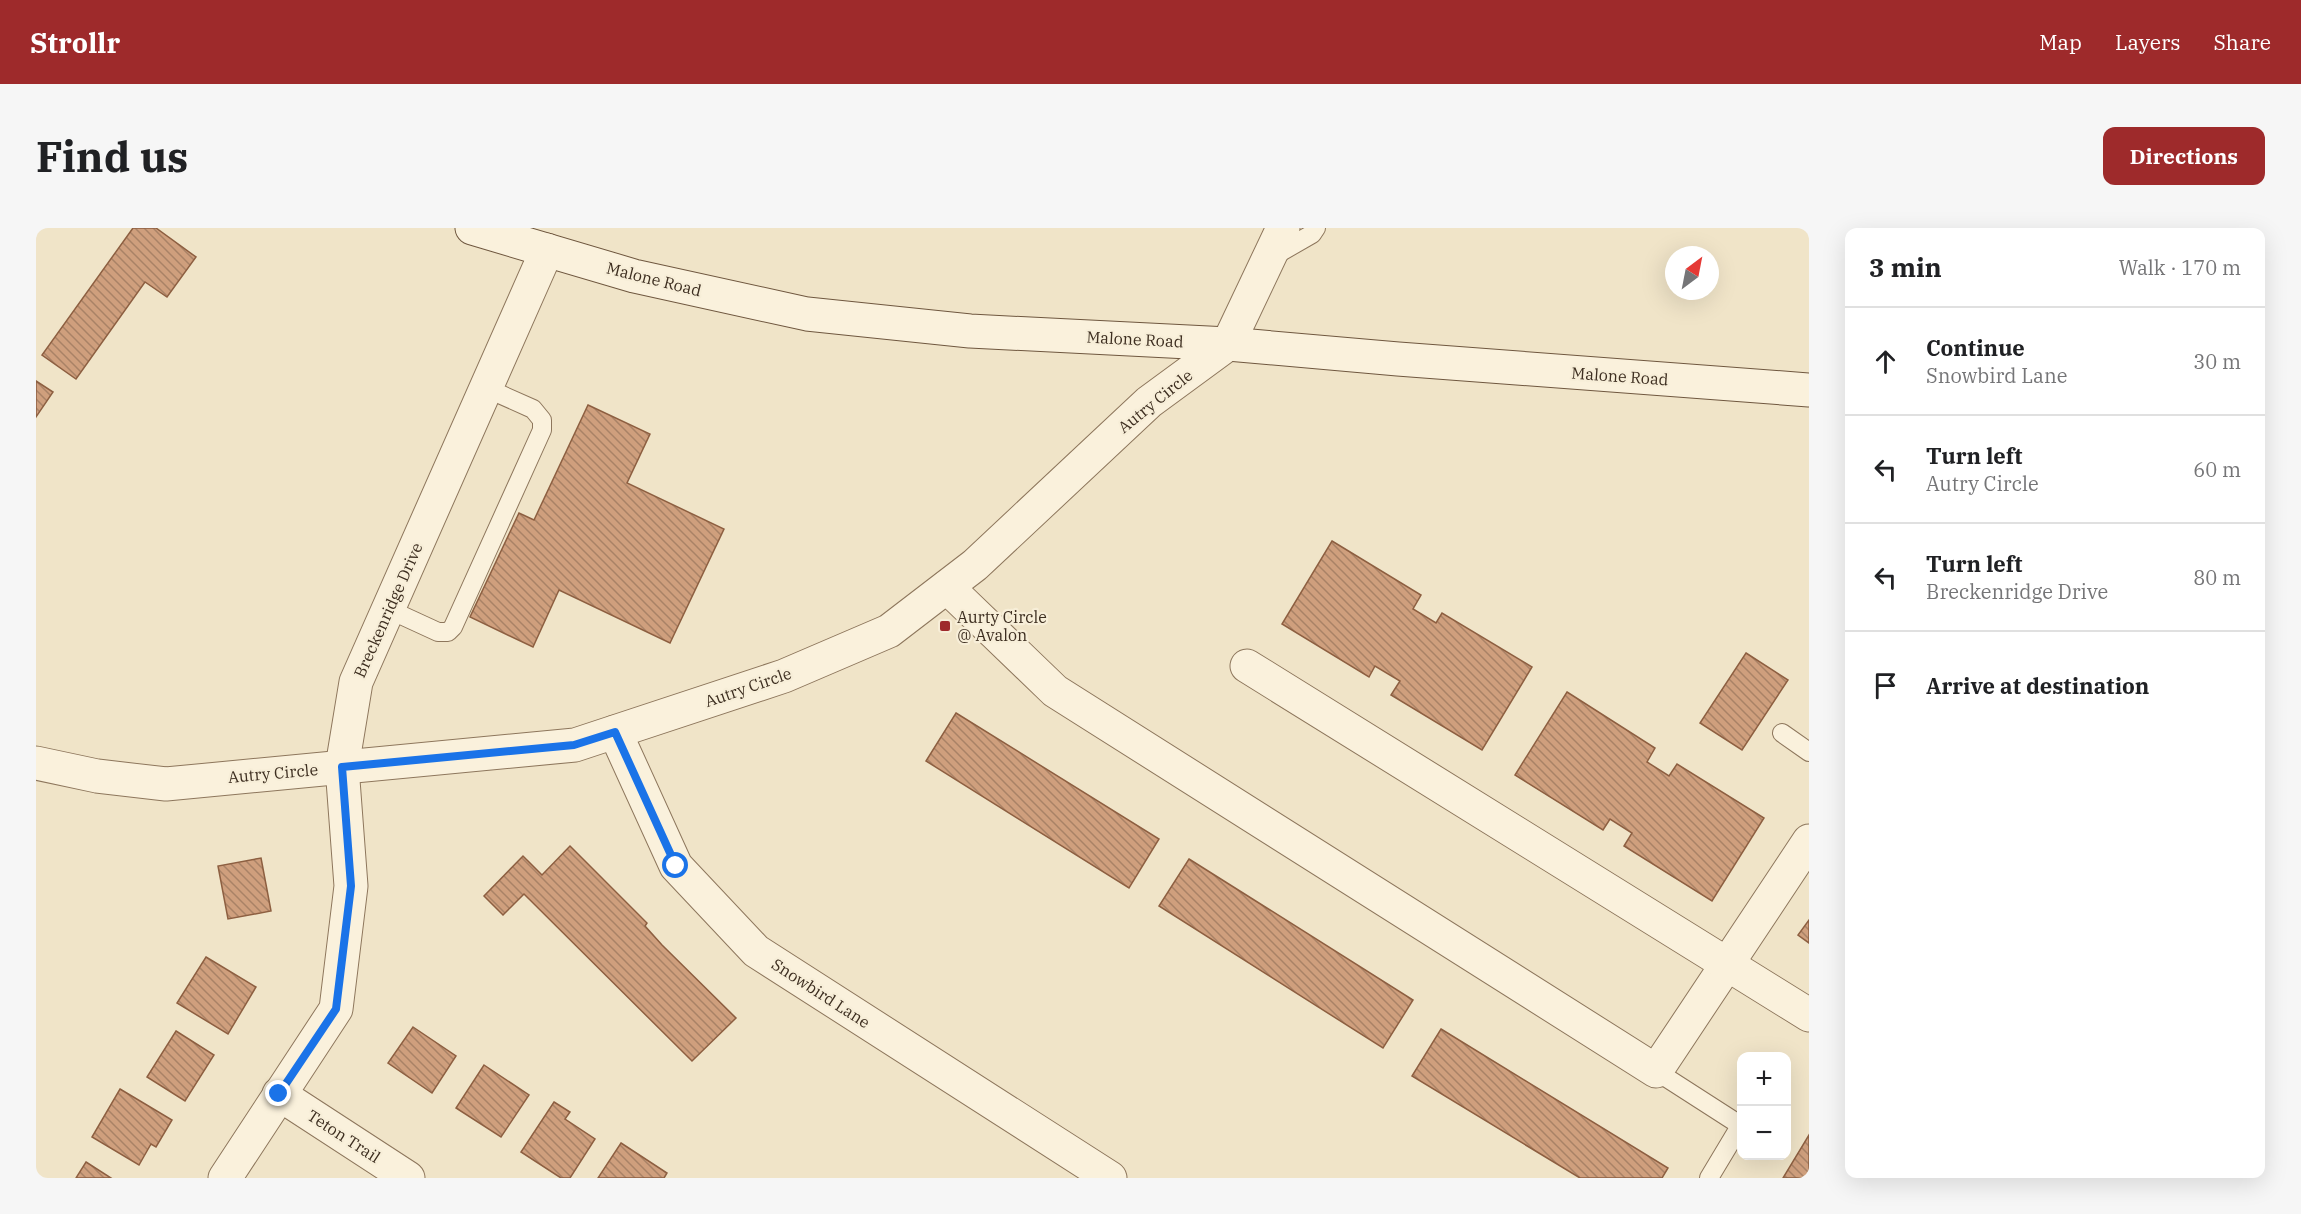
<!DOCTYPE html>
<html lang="en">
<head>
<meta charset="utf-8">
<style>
  body { margin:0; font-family:"IBM Plex Serif",serif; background:#f6f6f6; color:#202124 }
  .controls { position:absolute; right:18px; bottom:18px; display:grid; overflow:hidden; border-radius:12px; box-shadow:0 6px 24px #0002 }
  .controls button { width:54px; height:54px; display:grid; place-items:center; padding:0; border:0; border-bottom:2px solid #e0e0e0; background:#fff; color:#202124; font:30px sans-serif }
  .compass { position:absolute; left:1629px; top:18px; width:54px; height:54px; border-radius:50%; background:#fff; box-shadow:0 6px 24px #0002; rotate:32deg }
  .stop { position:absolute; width:18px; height:18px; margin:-14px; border:4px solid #1a73e8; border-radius:50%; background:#fff }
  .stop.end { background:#1a73e8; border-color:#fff; box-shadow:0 2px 6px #0008 }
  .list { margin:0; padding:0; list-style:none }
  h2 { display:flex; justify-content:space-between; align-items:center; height:78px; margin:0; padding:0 24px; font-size:26px }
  h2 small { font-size:20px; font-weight:400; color:#757577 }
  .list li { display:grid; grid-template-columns:39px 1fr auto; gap:18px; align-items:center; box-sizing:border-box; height:108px; padding:0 24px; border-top:2px solid #e0e0e0 }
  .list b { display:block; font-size:22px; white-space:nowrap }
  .list p { margin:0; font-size:20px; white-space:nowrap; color:#757577 }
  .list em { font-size:20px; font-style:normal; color:#757577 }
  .icon { flex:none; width:33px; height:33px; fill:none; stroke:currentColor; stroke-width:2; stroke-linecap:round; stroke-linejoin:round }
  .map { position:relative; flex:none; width:1773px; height:950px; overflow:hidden; border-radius:12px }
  header { display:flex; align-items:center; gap:36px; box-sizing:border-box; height:84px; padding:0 30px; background:#9e2a2b; color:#fff }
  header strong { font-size:28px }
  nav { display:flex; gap:33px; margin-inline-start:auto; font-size:21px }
  .intro { display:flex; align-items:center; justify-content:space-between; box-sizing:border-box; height:144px; padding:0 36px }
  h1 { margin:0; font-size:42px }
  .button { padding:15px 27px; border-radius:12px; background:#9e2a2b; color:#fff; font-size:21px; font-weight:700 }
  main { display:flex; gap:36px; padding:0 36px }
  aside { flex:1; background:#fff; border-radius:12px; box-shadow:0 6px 24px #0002 }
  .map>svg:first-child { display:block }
  .building { fill:url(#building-back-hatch); stroke:#8d5f41; stroke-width:1.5 }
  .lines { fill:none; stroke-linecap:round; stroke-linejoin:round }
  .lane-casing { stroke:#8d765c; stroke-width:20 }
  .street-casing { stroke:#8d765c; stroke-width:35 }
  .secondary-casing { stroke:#6f573f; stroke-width:35 }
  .lane { stroke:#faf1dc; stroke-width:18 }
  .street { stroke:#faf1dc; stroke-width:33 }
  .secondary { stroke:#faf1dc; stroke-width:33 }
  .route { stroke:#1a73e8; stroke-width:8 }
  .poi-dot { fill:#9e2a2b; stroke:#f7eed8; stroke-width:2 }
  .labels { text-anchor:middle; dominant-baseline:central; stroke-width:4.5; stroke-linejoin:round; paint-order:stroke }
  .street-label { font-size:16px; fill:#3d2e20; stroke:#f7eed8 }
  .poi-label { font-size:16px; fill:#3d2e20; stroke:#f7eed8; text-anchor:start }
</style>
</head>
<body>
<header>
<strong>Strollr</strong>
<nav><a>Map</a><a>Layers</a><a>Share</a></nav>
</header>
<div class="intro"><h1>Find us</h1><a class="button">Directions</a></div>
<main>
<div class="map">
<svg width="1773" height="950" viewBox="0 0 1773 950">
  <defs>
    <pattern id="building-back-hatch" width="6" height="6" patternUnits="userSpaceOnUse" patternTransform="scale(1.5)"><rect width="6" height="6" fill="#cf9f7d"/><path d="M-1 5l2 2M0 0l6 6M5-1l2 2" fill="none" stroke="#a98266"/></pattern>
  </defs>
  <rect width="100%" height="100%" fill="#f0e4c8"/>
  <g class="building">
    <path d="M97,0H120L160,29L131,69L109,54L40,151L6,127Z"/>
    <path d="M0,153L17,164L0,189Z"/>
    <path d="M552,177L614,206L591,255L688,301L634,415L523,362L497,419L434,389L483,285L498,292Z"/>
    <path d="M1296,313L1385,367L1377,381L1400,395L1406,385L1496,439L1446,522L1355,467L1364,453L1339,438L1333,449L1246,396Z"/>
    <path d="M1710,425L1752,452L1706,522L1664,495Z"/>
    <path d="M1531,464L1619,520L1611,534L1633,548L1641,536L1728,590L1676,673L1588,618L1596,605L1574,591L1567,602L1479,547Z"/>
    <path d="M920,485L1123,611L1093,660L890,533Z"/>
    <path d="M534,618L611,695L609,698L626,717L700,790L656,833L488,666L467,687L448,668L487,628L506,647Z"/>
    <path d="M225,630L235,683L192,691L182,638Z"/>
    <path d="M1153,631L1377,772L1347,820L1123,678Z"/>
    <path d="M1773,692V715L1762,707Z"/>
    <path d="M170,729L220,759L192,806L141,775Z"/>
    <path d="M377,799L420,828L396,865L352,835Z"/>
    <path d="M1405,801L1632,940L1626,950H1544L1376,848Z"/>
    <path d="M140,803L178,827L149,873L111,849Z"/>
    <path d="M448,837L493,867L465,909L420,880Z"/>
    <path d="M84,861L136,892L120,919L115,916L103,937L56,909Z"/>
    <path d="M518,874L534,884L529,891L559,911L534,950H525L485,924Z"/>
    <path d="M1773,907V950H1747Z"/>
    <path d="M585,915L631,945L628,950H562Z"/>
    <path d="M50,934L75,950H40Z"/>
  </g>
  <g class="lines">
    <defs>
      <g id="lane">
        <path d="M1236,29L1276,6L1280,0"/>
        <path d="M352,381L402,404H412L417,399L506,202V192L497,181L450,160"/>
        <path d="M1746,505L1773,524"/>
        <path d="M1620,843L1704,897"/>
        <path d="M1673,950L1706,895"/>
      </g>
      <g id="street">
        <path d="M911,359L1019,463L1620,843L1773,613"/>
        <path d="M1211,438L1773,787"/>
        <path d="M579,504L640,638L720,723L1074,950"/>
        <path d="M0,535L61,548L130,556L539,517L748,448L853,403L939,337L1113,174L1192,116L1247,0"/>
        <path d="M243,866L372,950"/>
        <path d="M189,950L300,781L315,658L306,539L320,454L511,22"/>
      </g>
      <path id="secondary" d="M436,0L598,48L771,86L934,103L1192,116L1362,131L1773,162"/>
    </defs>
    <use href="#lane" class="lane-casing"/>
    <use href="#street" class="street-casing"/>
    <use href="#secondary" class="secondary-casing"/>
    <use href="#lane" class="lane"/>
    <use href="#street" class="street"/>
    <use href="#secondary" class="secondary"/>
  </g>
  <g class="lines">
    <path class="route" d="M243,866L300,781L315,658L306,539L538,517L579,504L640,638"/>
  </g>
  <rect class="poi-dot" x="903" y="392" width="12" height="12" rx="3"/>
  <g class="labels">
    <g class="street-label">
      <text transform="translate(618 51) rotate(14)">Malone Road</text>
      <text transform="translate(1099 111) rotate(3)">Malone Road</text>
      <text transform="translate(1584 148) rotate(4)">Malone Road</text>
      <text transform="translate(1119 173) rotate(-39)">Autry Circle</text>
      <text transform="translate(352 382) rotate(-66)">Breckenridge Drive</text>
      <text transform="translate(712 459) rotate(-19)">Autry Circle</text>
      <text transform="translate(237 545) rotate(-5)">Autry Circle</text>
      <text transform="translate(785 765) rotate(33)">Snowbird Lane</text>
      <text transform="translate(308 908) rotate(33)">Teton Trail</text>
    </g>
    <g class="poi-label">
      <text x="921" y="389">Aurty Circle<tspan x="921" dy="18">@ Avalon</tspan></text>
    </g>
  </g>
</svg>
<div class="controls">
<button>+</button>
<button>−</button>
</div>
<svg class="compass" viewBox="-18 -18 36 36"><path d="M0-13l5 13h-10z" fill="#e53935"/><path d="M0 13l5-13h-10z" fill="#757577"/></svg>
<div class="stop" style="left:640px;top:638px"></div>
<div class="stop end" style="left:243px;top:866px"></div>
</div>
<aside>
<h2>3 min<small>Walk · 170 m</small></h2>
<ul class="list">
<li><svg class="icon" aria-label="ahead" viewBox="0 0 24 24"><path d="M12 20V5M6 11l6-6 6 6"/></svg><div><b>Continue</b><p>Snowbird Lane</p></div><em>30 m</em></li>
<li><svg class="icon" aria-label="left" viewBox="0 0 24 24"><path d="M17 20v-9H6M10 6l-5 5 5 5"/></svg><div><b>Turn left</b><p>Autry Circle</p></div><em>60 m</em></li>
<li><svg class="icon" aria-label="left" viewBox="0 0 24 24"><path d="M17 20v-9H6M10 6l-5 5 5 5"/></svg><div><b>Turn left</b><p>Breckenridge Drive</p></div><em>80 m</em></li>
<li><svg class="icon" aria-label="arrive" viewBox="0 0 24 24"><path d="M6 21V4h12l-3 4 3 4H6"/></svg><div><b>Arrive at destination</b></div></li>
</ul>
</aside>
</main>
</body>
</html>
